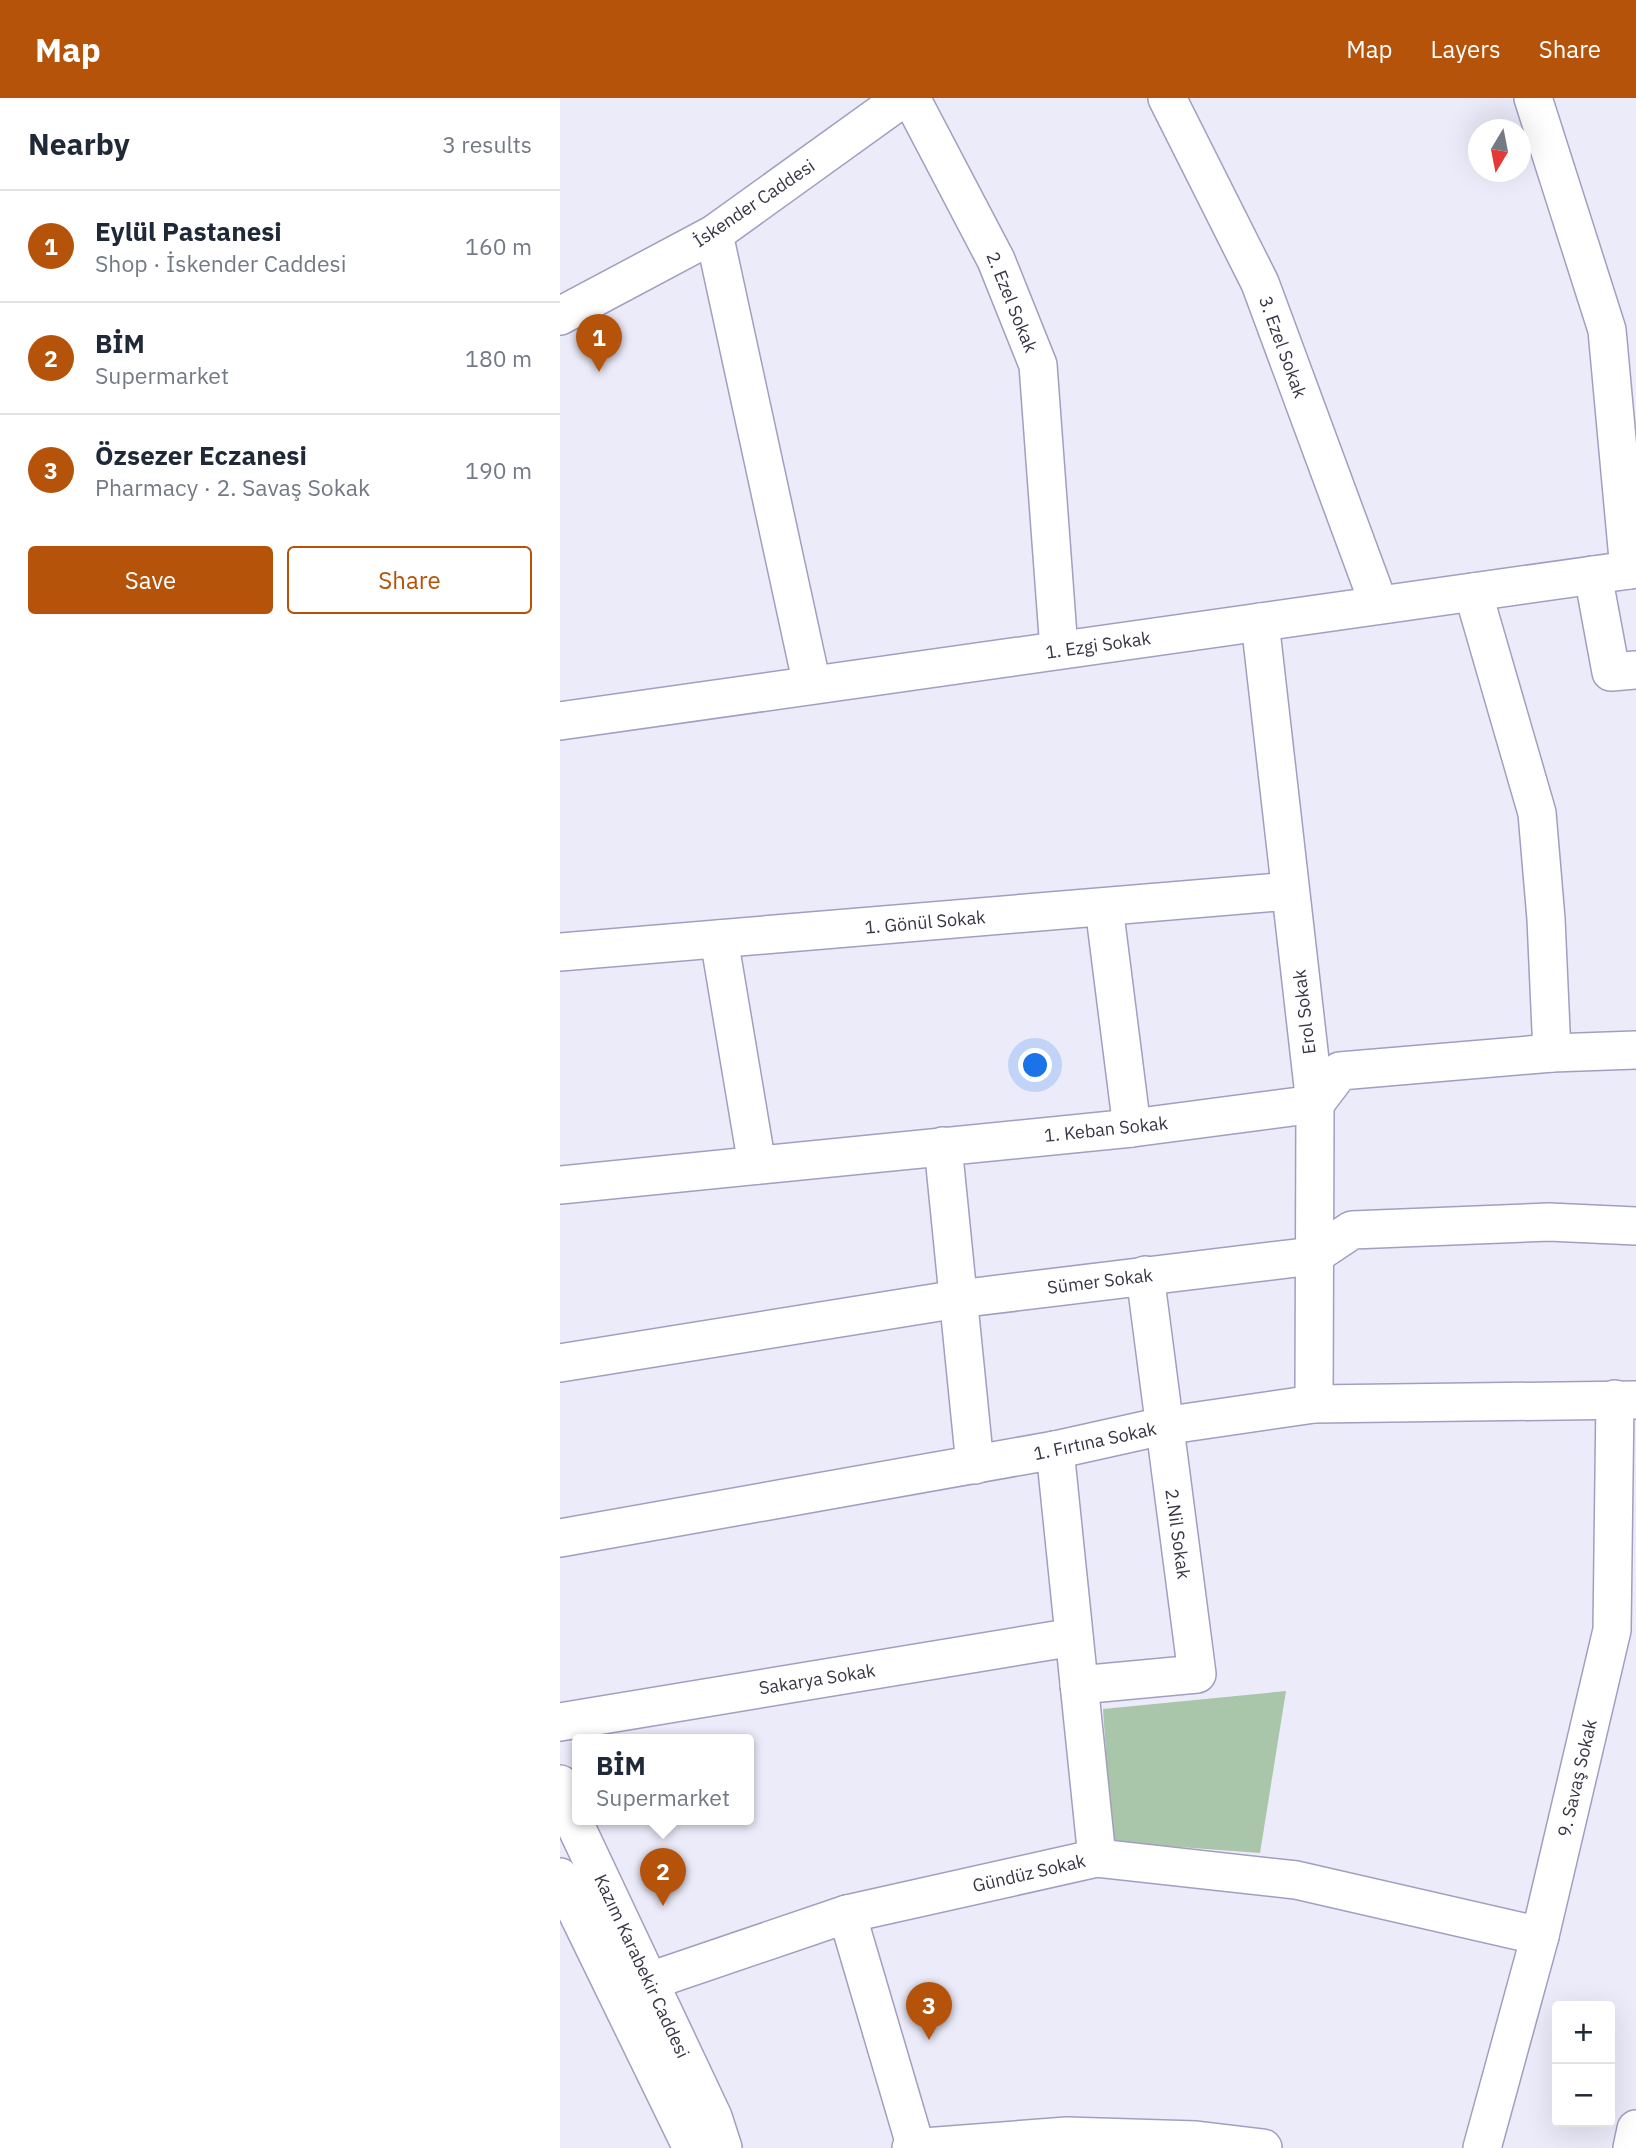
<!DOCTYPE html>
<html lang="en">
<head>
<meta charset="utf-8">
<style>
  body { margin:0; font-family:"IBM Plex Sans",sans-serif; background:#f6f6f7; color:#1f2937 }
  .controls { position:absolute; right:21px; bottom:21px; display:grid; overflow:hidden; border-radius:7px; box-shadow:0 7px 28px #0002 }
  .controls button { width:63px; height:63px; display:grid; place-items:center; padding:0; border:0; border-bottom:2px solid #e0e1e3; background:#fff; color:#1f2937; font:35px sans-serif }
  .compass { position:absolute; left:908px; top:21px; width:63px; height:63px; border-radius:50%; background:#fff; box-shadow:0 7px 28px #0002; rotate:190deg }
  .you { position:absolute; left:476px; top:968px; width:24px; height:24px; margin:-18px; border:5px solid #fff; border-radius:50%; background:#1a73e8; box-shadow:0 0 0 10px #1a73e833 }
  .badge { display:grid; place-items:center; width:46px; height:46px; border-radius:50%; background:#b45309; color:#fff; font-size:23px; font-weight:700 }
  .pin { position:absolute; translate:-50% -58px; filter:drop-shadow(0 2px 4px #0008) }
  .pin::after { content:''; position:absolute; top:37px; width:24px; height:21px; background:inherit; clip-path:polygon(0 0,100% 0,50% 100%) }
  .popup { position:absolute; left:12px; top:1636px; width:182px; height:91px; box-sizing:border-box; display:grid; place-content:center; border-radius:7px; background:#fff; filter:drop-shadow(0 2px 5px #0005); font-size:23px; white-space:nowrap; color:#747a83 }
  .popup b { font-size:26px; color:#1f2937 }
  .popup::after { content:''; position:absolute; left:50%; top:100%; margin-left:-14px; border:14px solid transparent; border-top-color:#fff }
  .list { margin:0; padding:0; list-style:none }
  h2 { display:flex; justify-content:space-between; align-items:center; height:91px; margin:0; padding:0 28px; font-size:30px }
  h2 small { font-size:23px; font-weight:400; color:#747a83 }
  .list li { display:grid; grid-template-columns:46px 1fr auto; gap:21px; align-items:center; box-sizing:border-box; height:112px; padding:0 28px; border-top:2px solid #e0e1e3 }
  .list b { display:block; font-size:26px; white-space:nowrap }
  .list p { margin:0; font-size:23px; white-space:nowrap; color:#747a83 }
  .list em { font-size:23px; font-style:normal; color:#747a83 }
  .actions { display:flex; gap:14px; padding:21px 28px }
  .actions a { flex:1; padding:16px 0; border:2px solid #b45309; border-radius:7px; text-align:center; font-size:24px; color:#b45309 }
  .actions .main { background:#b45309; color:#fff }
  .map { position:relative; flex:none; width:1076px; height:2050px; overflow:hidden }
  header { display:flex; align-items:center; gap:42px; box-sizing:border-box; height:98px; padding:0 35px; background:#b45309; color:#fff }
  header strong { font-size:33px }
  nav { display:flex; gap:38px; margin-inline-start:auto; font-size:24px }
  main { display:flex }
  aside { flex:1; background:#fff }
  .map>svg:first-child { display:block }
  .green { fill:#aac6aa }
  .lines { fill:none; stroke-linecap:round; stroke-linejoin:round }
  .minor-casing { stroke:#a29ec0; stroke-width:40 }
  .minor { stroke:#fff; stroke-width:37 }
  .labels { text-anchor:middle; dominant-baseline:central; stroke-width:5; stroke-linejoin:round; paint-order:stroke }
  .street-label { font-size:18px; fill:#383644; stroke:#fff }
</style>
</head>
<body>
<header>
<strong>Map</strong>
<nav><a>Map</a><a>Layers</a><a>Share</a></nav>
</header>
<main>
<aside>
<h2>Nearby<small>3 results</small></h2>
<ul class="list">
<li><span class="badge">1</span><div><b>Eylül Pastanesi</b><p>Shop · İskender Caddesi</p></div><em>160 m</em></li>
<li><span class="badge">2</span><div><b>BİM</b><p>Supermarket</p></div><em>180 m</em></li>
<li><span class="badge">3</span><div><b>Özsezer Eczanesi</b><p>Pharmacy · 2. Savaş Sokak</p></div><em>190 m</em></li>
</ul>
<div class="actions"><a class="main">Save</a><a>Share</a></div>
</aside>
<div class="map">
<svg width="1076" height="2050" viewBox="0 0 1076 2050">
  <rect width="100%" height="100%" fill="#ecebfa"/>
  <path class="green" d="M726,1593L700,1755L552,1744L543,1611Z"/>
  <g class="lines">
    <defs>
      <g id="minor">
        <path d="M351,0L436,162L478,267L499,552"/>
        <path d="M607,0L700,185L819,507"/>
        <path d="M973,0L1047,232L1069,472"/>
        <path d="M154,136L252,587"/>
        <path d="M0,218L154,136L343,0"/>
        <path d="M1033,477L1051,574L1076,572"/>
        <path d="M913,494L977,715L986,821L992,955"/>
        <path d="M700,524L755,1006L754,1306"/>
        <path d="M0,623L1076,471"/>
        <path d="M544,809L572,1030"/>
        <path d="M159,841L197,1067"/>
        <path d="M0,854L730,793"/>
        <path d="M383,1048L415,1367"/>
        <path d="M0,1087L572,1030L755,1006L780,973L992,955L1076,952"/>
        <path d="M0,1265L398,1201L753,1158L792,1132L989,1124L1076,1128"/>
        <path d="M495,1352L537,1760"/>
        <path d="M0,1440L495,1352L603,1328L754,1306L1076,1302"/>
        <path d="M519,1587L637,1576L585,1177"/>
        <path d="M0,1624L514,1539"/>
        <path d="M0,1686L3,1701L153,2019L163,2050"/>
        <path d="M0,1779L132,2050"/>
        <path d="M287,1816L356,2050"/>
        <path d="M90,1883L287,1816L537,1760L736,1782L980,1838"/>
        <path d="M351,2050L507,2038L636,2042L703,2050"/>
        <path d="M922,2050L980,1838L1052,1532L1055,1301"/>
        <path d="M1072,2050L1076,2031"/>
      </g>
    </defs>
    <use href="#minor" class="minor-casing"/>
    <use href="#minor" class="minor"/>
  </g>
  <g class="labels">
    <g class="street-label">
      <text transform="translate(194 105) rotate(-34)">İskender Caddesi</text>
      <text transform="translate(452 204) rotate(68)">2. Ezel Sokak</text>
      <text transform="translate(723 249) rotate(70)">3. Ezel Sokak</text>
      <text transform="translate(538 547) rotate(-8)">1. Ezgi Sokak</text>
      <text transform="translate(365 824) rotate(-5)">1. Gönül Sokak</text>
      <text transform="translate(744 914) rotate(-97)">Erol Sokak</text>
      <text transform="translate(546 1031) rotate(-6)">1. Keban Sokak</text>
      <text transform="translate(540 1183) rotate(-7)">Sümer Sokak</text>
      <text transform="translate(535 1343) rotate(-12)">1. Fırtına Sokak</text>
      <text transform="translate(618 1436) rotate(82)">2.Nil Sokak</text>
      <text transform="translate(257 1581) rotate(-9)">Sakarya Sokak</text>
      <text transform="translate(1017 1680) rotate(-77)">9. Savaş Sokak</text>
      <text transform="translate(469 1775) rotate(-13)">Gündüz Sokak</text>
      <text transform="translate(82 1868) rotate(65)">Kazım Karabekir Caddesi</text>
    </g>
  </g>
</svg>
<div class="controls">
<button>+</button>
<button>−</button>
</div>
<svg class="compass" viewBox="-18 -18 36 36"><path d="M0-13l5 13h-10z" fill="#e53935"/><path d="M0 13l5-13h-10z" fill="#747a83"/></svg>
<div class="you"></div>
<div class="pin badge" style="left:39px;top:274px">1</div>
<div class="pin badge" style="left:103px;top:1808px">2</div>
<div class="popup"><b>BİM</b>Supermarket</div>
<div class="pin badge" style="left:369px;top:1942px">3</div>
</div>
</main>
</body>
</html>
